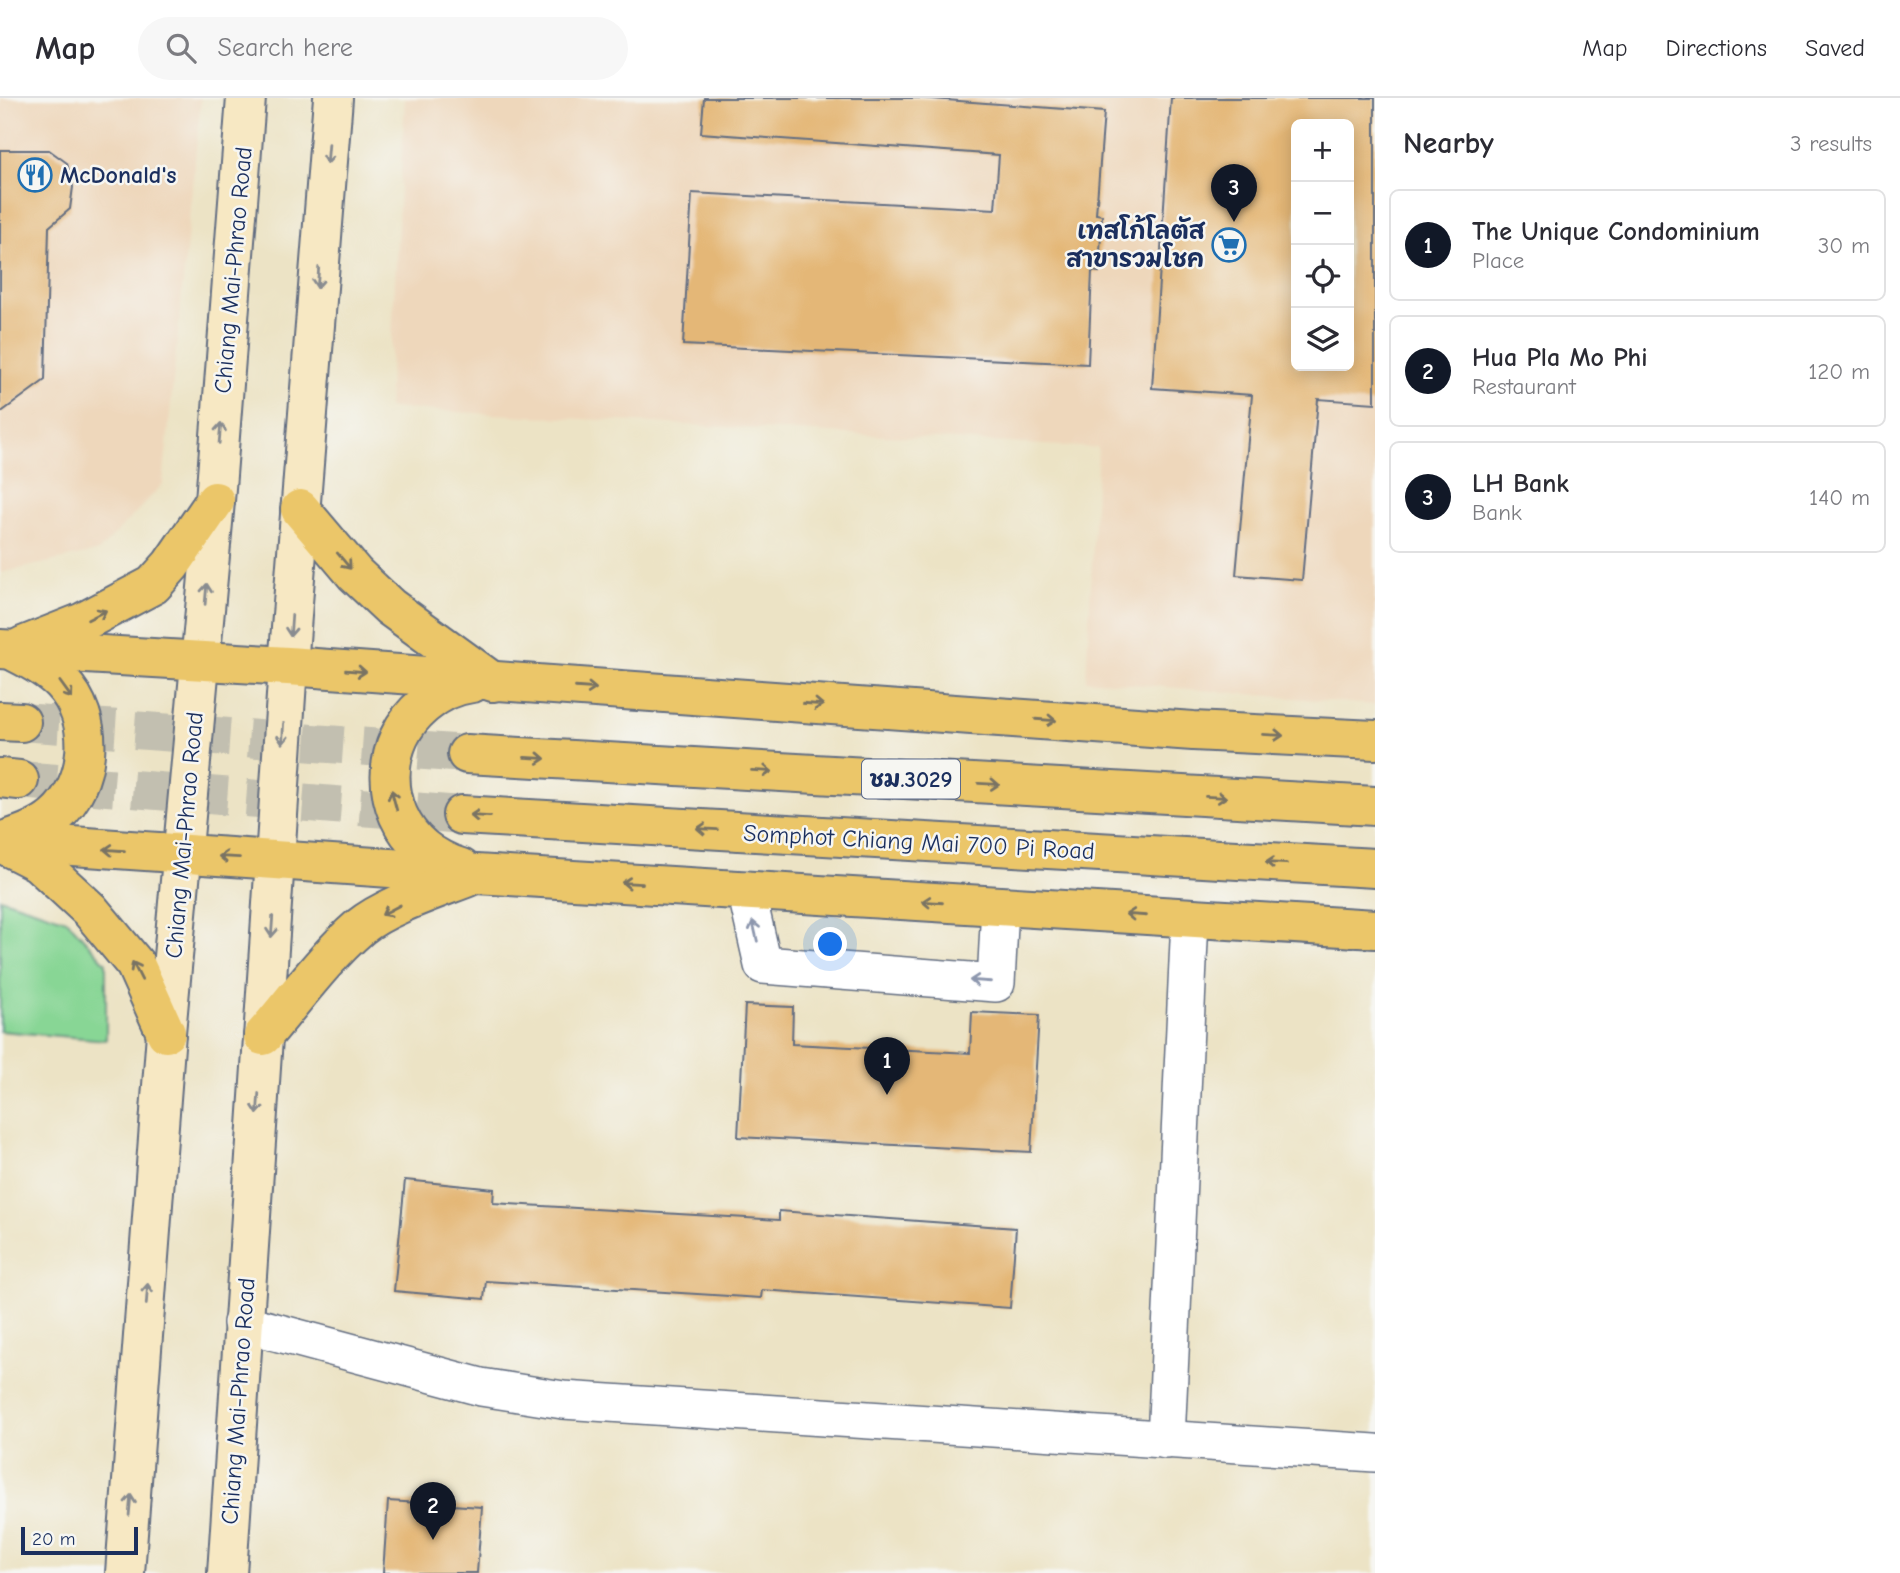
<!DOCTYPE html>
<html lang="en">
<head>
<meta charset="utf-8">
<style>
  body { margin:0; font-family:"Comic Neue","Playpen Sans Thai",sans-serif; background:#f7f7f7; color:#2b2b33 }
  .controls { position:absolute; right:21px; top:21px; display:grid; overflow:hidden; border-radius:10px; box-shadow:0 4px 18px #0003 }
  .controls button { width:63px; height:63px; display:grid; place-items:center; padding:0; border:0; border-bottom:2px solid #e1e1e2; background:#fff; color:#2b2b33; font:35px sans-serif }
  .scale { position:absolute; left:21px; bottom:18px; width:117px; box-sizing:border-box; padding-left:7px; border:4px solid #1b2f5e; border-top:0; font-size:19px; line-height:24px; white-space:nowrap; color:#1b2f5e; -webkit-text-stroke:5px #f6f6f2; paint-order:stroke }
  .you { position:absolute; left:831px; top:847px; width:24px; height:24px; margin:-18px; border:5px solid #fff; border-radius:50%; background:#1a73e8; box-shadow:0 0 0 10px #1a73e833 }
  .badge { display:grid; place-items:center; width:46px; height:46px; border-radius:50%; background:#111827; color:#fff; font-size:23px; font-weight:700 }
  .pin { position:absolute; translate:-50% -58px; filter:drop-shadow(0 2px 4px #0008) }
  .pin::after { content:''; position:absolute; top:37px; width:24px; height:21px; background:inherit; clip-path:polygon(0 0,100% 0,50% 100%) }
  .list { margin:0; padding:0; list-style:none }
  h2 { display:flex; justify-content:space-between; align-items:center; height:91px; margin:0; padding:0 28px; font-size:30px }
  h2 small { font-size:23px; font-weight:400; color:#7c7c81 }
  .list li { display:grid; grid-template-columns:46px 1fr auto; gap:21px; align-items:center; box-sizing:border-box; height:112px; margin:0 14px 14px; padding:0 14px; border:2px solid #e1e1e2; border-radius:10px }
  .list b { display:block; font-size:26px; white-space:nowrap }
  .list p { margin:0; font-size:23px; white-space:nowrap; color:#7c7c81 }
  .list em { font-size:23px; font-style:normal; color:#7c7c81 }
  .icon { flex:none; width:38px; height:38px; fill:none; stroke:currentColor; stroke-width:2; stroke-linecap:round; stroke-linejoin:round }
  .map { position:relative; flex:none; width:1375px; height:1475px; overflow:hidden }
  header { display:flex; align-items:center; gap:42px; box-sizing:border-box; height:98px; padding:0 35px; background:#fff; border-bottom:2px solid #e1e1e2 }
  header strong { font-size:33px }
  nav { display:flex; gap:38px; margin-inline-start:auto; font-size:24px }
  .search { width:490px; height:63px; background:#f7f7f7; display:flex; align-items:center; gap:18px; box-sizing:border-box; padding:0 24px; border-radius:38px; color:#7c7c81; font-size:26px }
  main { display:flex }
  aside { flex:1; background:#fff }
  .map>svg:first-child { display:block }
  .built { fill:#eed7bb; fill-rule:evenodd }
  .green { fill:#88d695; stroke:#52827a; stroke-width:2 }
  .building { fill:#e4b777; fill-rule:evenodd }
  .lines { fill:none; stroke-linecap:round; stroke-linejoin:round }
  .primary-tunnel { stroke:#c2bfb0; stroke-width:38; stroke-dasharray:38 19; stroke-linecap:butt }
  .street-casing { stroke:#646e82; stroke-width:40 }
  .secondary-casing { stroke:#646e82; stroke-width:42 }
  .primary-casing { stroke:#646e82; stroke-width:42 }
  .street { stroke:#fff; stroke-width:37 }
  .secondary { stroke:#f7e8c3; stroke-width:38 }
  .primary { stroke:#ebc669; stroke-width:38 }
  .oneway { stroke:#898c90 }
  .oneway2 { stroke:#797363 }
  .oneway3 { stroke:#8d97ae }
  .labels { text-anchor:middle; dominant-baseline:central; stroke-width:5; stroke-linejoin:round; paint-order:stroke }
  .shield { fill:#f6f6f2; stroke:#5d6b8a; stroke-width:2 }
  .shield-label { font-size:23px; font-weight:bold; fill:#1b2f5e }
  .poi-label { font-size:24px; font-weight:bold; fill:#1b2f5e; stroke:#f6f6f2; text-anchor:start }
  .street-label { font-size:24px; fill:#1b2f5e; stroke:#f6f6f2 }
</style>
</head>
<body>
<header>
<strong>Map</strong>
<div class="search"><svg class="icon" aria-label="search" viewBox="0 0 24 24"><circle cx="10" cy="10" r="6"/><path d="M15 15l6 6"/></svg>Search here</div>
<nav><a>Map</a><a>Directions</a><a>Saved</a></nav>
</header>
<main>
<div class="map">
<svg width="1375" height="1475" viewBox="0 0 1375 1475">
  <rect width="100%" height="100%" fill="#f6f6f2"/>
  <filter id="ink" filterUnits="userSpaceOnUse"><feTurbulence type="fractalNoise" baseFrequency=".0143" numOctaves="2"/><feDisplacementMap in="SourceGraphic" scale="14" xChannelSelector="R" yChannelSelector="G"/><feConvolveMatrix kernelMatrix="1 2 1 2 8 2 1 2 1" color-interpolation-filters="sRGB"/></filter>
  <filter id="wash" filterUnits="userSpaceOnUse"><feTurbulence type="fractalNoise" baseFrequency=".00686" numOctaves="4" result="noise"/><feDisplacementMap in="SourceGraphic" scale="28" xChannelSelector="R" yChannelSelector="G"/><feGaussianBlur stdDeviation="1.57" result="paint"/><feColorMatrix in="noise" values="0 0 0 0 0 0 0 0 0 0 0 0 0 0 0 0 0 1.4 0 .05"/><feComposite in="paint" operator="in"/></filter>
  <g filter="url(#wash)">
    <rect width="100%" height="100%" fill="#ece3c5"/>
    <g class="built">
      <path d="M0,0H201L163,386L99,453L0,475Z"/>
      <path d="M405,0H1375V607L1086,582L1098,350L388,310ZM1296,26H1349V268H1296Z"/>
    </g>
    <path class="green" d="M0,800L67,822L106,865V942L0,933Z"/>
    <g id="blocks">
      <g class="building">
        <path d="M704,0H919L1104,14L1096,116L1102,117L1099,174L1092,173L1088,266L683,247L692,95L995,111L999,57L701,35Z"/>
        <path d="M1171,0H1375V305L1318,301L1302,482L1236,477L1252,297L1152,290ZM1296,26H1349V268H1296Z"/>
        <path d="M0,52H49L67,65L73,89L70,111L49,129L45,282L0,315Z"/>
        <path d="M745,907L793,909L792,946L970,955L972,914L1039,917L1031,1054L738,1039Z"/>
        <path d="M405,1082L494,1091L493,1105L779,1122V1113L1016,1130L1010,1210L762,1192L761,1200L486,1183L484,1201L394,1193Z"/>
        <path d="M388,1403L482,1409L477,1475H383Z"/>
      </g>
    </g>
  </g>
  <g filter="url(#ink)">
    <use href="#blocks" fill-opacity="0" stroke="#646e82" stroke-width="2"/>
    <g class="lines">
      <g class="primary-tunnel">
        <path d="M21,624L467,656"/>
        <path d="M19,682L462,717"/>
      </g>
      <defs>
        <g id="street">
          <path d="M746,792L763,867L996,885L1000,808"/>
          <path d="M242,1225L481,1289L563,1302L1375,1355"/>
          <path d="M1166,1342L1190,821"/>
        </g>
        <g id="secondary">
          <path d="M125,1475L166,935L215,403L246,0"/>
          <path d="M227,1475L288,568L333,0"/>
        </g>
        <g id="primary">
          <path d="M300,411L355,476L390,509L493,584"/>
          <path d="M23,548L81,525L153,487L171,467L215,403"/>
          <path d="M0,551L288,568L1193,633L1375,642"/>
          <path d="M0,623L21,624"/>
          <path d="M467,656L1375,708"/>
          <path d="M0,680L19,682"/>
          <path d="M462,717L1375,770"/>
          <path d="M6,742C22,737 40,731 54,719C92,686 97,621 61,584C48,571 33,563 17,555"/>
          <path d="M0,743L476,776L1375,831"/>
          <path d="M5,747L38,764L90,812L135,866L166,935"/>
          <path d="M461,770C448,766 434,759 423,750C379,713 380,643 424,607C437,596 454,587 472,585"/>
          <path d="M263,938C294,902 324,860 360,829C385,808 438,791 468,779"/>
        </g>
      </defs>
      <use href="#street" class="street-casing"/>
      <use href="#secondary" class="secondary-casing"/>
      <use href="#primary" class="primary-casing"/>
      <use href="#street" class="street"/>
      <use href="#secondary" class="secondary"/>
      <use href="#primary" class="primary"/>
    </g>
    <defs><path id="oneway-shaft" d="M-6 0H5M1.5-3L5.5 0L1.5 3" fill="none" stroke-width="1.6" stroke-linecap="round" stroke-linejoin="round" transform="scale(1.75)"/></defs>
    <g class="oneway">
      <use href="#oneway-shaft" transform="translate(328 56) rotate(95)"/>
      <use href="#oneway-shaft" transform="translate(318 180) rotate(94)"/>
      <use href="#oneway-shaft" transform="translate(220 335) rotate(-85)"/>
      <use href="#oneway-shaft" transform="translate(206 496) rotate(-85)"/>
      <use href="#oneway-shaft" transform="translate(291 528) rotate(94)"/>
      <use href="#oneway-shaft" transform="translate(283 636) rotate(93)"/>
      <use href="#oneway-shaft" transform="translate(272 829) rotate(94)"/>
      <use href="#oneway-shaft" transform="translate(258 1006) rotate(94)"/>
      <use href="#oneway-shaft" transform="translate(147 1196) rotate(-86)"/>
      <use href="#oneway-shaft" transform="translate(130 1407) rotate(-85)"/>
    </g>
    <g class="oneway2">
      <use href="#oneway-shaft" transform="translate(344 463) rotate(50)"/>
      <use href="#oneway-shaft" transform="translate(97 517) rotate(-27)"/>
      <use href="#oneway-shaft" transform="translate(356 573) rotate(5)"/>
      <use href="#oneway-shaft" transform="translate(586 590) rotate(4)"/>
      <use href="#oneway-shaft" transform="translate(66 592) rotate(54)"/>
      <use href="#oneway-shaft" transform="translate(813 606) rotate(4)"/>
      <use href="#oneway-shaft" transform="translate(1046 622) rotate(4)"/>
      <use href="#oneway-shaft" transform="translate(1273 637) rotate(3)"/>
      <use href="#oneway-shaft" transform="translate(535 660) rotate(3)"/>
      <use href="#oneway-shaft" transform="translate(762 673) rotate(3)"/>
      <use href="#oneway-shaft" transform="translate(989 686) rotate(3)"/>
      <use href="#oneway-shaft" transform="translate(1216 699) rotate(3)"/>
      <use href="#oneway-shaft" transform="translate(394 702) rotate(-105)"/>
      <use href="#oneway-shaft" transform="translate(480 718) rotate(-177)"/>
      <use href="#oneway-shaft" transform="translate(707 731) rotate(-177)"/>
      <use href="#oneway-shaft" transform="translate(114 752) rotate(-176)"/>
      <use href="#oneway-shaft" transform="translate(229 759) rotate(-177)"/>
      <use href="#oneway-shaft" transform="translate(1276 765) rotate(-177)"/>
      <use href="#oneway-shaft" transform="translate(632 785) rotate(-177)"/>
      <use href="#oneway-shaft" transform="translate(932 804) rotate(-176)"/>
      <use href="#oneway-shaft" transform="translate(391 812) rotate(152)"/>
      <use href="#oneway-shaft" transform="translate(1136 817) rotate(-176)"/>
      <use href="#oneway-shaft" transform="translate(137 873) rotate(-117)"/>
    </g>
    <g class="oneway3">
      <use href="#oneway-shaft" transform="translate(755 833) rotate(-103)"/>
      <use href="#oneway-shaft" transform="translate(980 883) rotate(-176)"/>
    </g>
  </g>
  <defs>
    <symbol id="restaurant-ring" viewBox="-11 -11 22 22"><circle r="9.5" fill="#f6f6f2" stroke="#1f6fb2" stroke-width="1.5"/><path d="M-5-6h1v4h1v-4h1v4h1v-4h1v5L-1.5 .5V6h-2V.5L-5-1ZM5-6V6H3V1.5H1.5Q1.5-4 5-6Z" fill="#1f6fb2"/></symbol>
    <symbol id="supermarket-ring" viewBox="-11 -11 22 22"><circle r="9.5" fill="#f6f6f2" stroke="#1f6fb2" stroke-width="1.5"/><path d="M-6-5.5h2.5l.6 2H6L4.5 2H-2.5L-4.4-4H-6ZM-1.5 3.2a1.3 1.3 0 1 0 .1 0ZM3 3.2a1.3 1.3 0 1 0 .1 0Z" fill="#1f6fb2"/></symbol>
  </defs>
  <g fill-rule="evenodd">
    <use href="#restaurant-ring" x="16" y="58" width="38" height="38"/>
    <use href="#supermarket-ring" x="1210" y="128" width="38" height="38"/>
  </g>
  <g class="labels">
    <rect class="shield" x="862" y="661.5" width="98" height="39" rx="5"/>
    <g class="shield-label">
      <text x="911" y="681">ชม.3029</text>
    </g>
    <g class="poi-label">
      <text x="60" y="77">McDonald's</text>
      <text x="1204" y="133" text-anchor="end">เทสโก้โลตัส<tspan x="1204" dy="28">สาขารวมโชค</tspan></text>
    </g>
    <g class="street-label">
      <text transform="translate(233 172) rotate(-85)">Chiang Mai-Phrao Road</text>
      <text transform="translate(184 737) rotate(-85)">Chiang Mai-Phrao Road</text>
      <text transform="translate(919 744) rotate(3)">Somphot Chiang Mai 700 Pi Road</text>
      <text transform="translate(238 1303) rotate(-86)">Chiang Mai-Phrao Road</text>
    </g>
  </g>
</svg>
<div class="controls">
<button>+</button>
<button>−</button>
<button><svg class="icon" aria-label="locate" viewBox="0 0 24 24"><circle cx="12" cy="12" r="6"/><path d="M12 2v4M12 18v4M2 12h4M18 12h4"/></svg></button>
<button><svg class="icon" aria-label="layers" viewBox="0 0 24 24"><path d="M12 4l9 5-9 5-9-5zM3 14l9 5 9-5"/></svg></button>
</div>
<div class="scale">20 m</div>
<div class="you"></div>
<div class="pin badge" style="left:887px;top:997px">1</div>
<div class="pin badge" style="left:433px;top:1442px">2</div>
<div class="pin badge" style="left:1234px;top:124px">3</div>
</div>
<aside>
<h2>Nearby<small>3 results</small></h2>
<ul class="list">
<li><span class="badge">1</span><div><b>The Unique Condominium</b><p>Place</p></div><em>30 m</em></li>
<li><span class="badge">2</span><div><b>Hua Pla Mo Phi</b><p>Restaurant</p></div><em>120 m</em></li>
<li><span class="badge">3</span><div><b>LH Bank</b><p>Bank</p></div><em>140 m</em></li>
</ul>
</aside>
</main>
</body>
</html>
